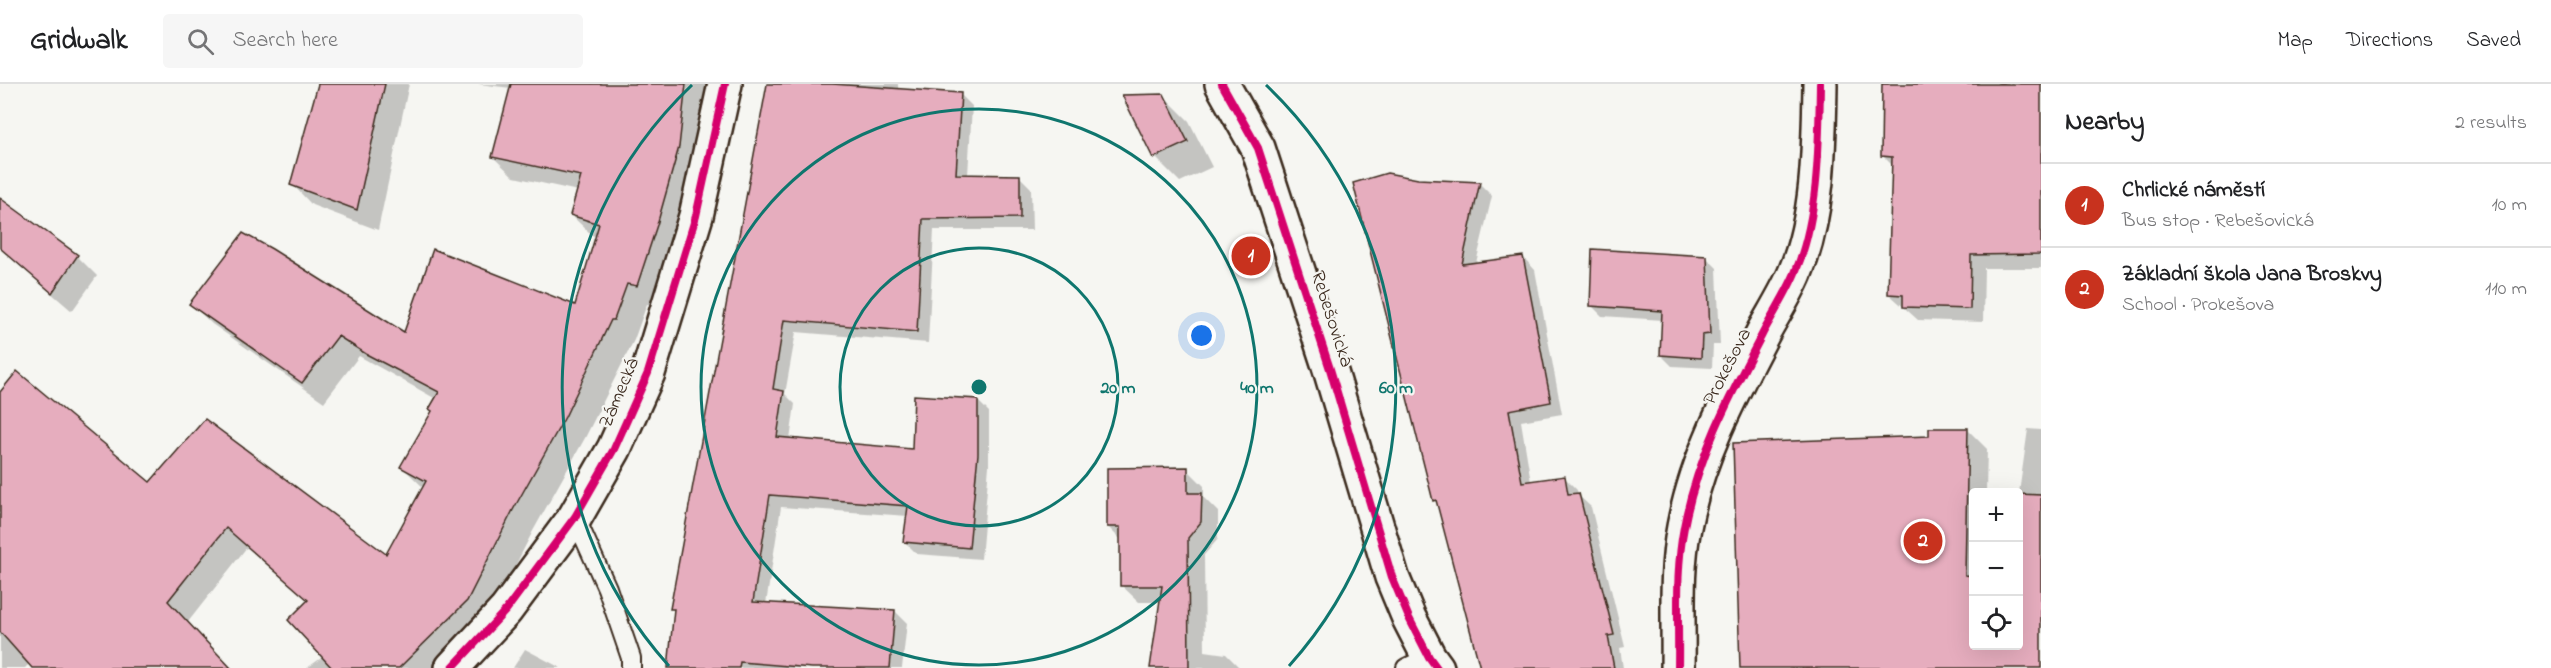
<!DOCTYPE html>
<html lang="en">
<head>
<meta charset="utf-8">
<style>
  body { margin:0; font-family:"Indie Flower",sans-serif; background:#f6f6f6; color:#202124 }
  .controls { position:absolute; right:18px; bottom:18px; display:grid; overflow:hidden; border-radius:6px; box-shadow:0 6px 24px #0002 }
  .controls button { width:54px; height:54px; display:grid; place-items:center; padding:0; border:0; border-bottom:2px solid #e0e0e0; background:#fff; color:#202124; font:30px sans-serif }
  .you { position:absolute; left:1202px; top:252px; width:21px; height:21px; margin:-15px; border:4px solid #fff; border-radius:50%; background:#1a73e8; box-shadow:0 0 0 9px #1a73e833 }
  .badge { display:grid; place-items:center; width:39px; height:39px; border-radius:50%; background:#c8321e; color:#fff; font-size:20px; font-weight:700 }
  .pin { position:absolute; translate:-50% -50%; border:3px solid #fff; box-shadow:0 2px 6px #0006 }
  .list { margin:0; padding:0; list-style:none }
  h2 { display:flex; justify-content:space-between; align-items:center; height:78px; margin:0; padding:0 24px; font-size:26px }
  h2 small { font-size:20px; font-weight:400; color:#757577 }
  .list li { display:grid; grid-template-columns:39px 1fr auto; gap:18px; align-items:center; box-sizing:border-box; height:84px; padding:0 24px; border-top:2px solid #e0e0e0 }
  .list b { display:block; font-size:22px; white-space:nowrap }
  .list p { margin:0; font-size:20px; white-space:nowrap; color:#757577 }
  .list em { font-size:20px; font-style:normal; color:#757577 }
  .icon { flex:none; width:33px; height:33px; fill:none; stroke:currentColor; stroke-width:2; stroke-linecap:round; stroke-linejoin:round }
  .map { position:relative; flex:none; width:2041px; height:584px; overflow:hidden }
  header { display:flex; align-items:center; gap:36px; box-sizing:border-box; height:84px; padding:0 30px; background:#fff; border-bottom:2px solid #e0e0e0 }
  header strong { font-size:28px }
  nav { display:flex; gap:33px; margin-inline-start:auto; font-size:21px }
  .search { width:420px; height:54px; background:#f6f6f6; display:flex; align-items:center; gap:15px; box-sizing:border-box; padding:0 21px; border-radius:6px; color:#757577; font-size:22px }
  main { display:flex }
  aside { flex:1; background:#fff }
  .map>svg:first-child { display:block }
  .shadow { fill:#0003 }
  .building { fill:#e6adbe; stroke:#3b2a1e; stroke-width:1.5 }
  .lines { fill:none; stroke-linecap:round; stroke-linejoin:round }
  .lane-casing { stroke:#3b2a1e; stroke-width:22 }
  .street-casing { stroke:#3b2a1e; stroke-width:38 }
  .secondary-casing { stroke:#3b2a1e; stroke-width:38 }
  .lane { stroke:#f6f6f2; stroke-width:18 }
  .street { stroke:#f6f6f2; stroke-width:33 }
  .secondary { stroke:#f6f6f2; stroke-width:33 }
  .cycleway-casing { stroke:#f6f6f2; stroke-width:11 }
  .cycleway { stroke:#d6006c; stroke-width:8 }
  .ring { fill:none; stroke:#0f766e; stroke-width:3 }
  .labels { text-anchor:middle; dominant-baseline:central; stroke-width:4.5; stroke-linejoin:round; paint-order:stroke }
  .street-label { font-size:20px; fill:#3b2a1e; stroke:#f6f6f2 }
  .centre { fill:#0f766e; stroke:#f6f6f2; stroke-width:3 }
  .ring-label { font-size:18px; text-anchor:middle; font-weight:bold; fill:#0f766e; stroke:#f6f6f2; stroke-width:4.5; stroke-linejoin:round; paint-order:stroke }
</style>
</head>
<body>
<header>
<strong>Gridwalk</strong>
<div class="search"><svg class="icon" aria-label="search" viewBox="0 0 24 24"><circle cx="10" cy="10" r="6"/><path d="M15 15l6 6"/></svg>Search here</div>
<nav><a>Map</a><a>Directions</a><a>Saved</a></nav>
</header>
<main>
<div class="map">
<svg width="2041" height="584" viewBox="0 0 2041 584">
  <rect width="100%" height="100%" fill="#f6f6f2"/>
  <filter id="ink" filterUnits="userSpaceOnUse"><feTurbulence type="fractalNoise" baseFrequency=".0167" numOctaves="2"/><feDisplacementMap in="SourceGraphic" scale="12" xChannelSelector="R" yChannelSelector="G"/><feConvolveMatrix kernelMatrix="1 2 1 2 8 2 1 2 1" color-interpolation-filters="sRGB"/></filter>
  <g filter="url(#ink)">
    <g class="shadow">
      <path d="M320,0H409L378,146L312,121L292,100Z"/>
      <path d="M478,0H708L699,85L658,222L647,220L634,256L585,354L533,447L487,537L440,584H307L324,572L309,517L247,463L188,538L230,584H34L30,579L25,584H0V311L150,400L386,472L424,404L402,383L434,327L436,315L359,272L324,318L212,240L191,220L405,250L576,223L597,153L592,151L571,131L578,107L514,93L493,73L511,4Z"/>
      <path d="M768,0H898V6L960,10L972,22L968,91L1019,92L1031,104L1032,146H934L928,259L796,248L785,310L795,320L790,356L913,366L977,316L989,328V382L981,475L917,470L905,458L908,432L781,423L766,520L895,527L907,539L902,584H669L675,528L672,524Z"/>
      <path d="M1883,0H2041V184H1984L1983,238L1918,236L1889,210L1894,83L1882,71Z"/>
      <path d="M1163,11L1189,37L1212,83L1180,98L1155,73Z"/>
      <path d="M1418,96L1480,100L1492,112L1476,179L1523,173L1535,186L1562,330L1521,337L1531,398L1564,393L1577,406L1578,411L1591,423L1625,563L1620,564L1623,584H1481L1439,420L1434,416Z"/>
      <path d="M0,127L77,172L97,192L72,227L0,165Z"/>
      <path d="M1706,173L1717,184L1720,261H1713L1712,284L1672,282L1661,271L1663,236L1602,232L1591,221Z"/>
      <path d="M1967,345L1987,365L1986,408H1974V562H2018V416L2028,345L2041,346V584H1742L1931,354Z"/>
      <path d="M1187,385L1204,402V414L1218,428V455L1204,471L1205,567L1226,570L1240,584H1152L1161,518H1139L1121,501V456L1108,443Z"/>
      <path d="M525,565L561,584H513Z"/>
    </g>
    <g class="building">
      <path d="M318,0H385L357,126L290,101Z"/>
      <path d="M511,0H686L679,63L657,141L637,202L627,200L614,236H611L565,333L513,426L467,517L399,584H332L288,536L308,516L226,444L168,517L231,584H32L0,548V308L17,287L150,398L205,335L386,470L426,397L400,383L432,327L429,325L439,308L366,270L338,252L302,299L189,220L243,149L272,165L404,248L433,165L575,221L599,140L570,131L581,92L492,73Z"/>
      <path d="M767,0H832L961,9L956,90L1020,91V134L923,135L917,248L784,236L773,305L784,307L777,353L912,365L914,311L978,315V370L969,464L903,458L908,422L770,411L753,518L895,526L890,584H812L740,578L739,584H668L674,525H670Z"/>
      <path d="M1882,0H2041V170L1971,171L1970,225L1903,223V211L1888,210L1892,73L1881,72Z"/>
      <path d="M1164,10L1188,58L1153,74L1122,11Z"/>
      <path d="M1387,89L1418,95L1480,98L1462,180L1523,172L1551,318L1509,326L1522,398L1565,392L1568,410L1579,409L1614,551L1608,552L1614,584H1480L1436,416L1433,417L1353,99Z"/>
      <path d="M0,114L78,171L52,209L0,164Z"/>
      <path d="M1592,165L1707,172L1710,250L1702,251L1701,274L1660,271L1662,227L1590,222Z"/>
      <path d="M1929,344H1968L1965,491L1974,492V561H2019V410L2041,411V584H1740L1733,359L1929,352Z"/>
      <path d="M1188,383V409H1202L1201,438L1188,454L1189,584H1150L1162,502H1120V443H1107V384Z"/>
    </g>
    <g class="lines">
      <defs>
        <g id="lane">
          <path d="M575,433L607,504L631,574V584"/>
          <path d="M1406,584L1429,573"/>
        </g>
        <g id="street">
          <path d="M1222,0L1258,64L1330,285L1392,493L1409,534L1429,573L1437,584"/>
          <path d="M1678,584C1679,537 1675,489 1684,443C1697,373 1732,308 1765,245C1775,227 1787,208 1795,189C1819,133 1819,60 1820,0"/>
        </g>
        <path id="secondary" d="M452,584L506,526L575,433L614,365L648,289L696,132L725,0"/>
      </defs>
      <use href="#lane" class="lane-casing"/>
      <use href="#street" class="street-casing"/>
      <use href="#secondary" class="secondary-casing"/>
      <use href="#lane" class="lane"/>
      <use href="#street" class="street"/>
      <use href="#secondary" class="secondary"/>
      <defs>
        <g id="cycleway">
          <path d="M1222,0L1258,64L1330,285L1392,493L1409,534L1429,573L1437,584"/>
          <path d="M452,584L506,526L575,433L614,365L648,289L696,132L725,0"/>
          <path d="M1678,584C1679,537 1675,489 1684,443C1697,373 1732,308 1765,245C1775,227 1787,208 1795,189C1819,133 1819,60 1820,0"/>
        </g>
      </defs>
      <use href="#cycleway" class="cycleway-casing"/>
      <use href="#cycleway" class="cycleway"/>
    </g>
  </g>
  <g class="ring">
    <circle cx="979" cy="303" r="139"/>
    <circle cx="979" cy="303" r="278"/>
    <path d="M669 582A417 417 0 0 1 692 1M1266 1A417 417 0 0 1 1289 582"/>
  </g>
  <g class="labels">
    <g class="street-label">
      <text transform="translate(1331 235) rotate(72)">Rebešovická</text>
      <text transform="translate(1728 283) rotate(-63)">Prokešova</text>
      <text transform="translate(620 309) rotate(-67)">Zámecká</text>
    </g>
  </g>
  <circle cx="979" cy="303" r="9" class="centre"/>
  <g class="ring-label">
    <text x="1118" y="309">20 m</text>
    <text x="1257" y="309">40 m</text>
    <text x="1396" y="309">60 m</text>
  </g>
</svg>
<div class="controls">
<button>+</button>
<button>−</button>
<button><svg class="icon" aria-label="locate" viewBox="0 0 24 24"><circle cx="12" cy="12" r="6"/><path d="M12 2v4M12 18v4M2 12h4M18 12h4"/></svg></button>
</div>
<div class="you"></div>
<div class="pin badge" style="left:1251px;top:172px">1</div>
<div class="pin badge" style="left:1923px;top:457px">2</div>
</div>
<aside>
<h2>Nearby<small>2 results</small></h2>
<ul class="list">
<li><span class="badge">1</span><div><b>Chrlické náměstí</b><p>Bus stop · Rebešovická</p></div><em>10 m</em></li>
<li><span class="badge">2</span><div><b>Základní škola Jana Broskvy</b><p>School · Prokešova</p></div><em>110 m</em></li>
</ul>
</aside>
</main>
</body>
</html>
